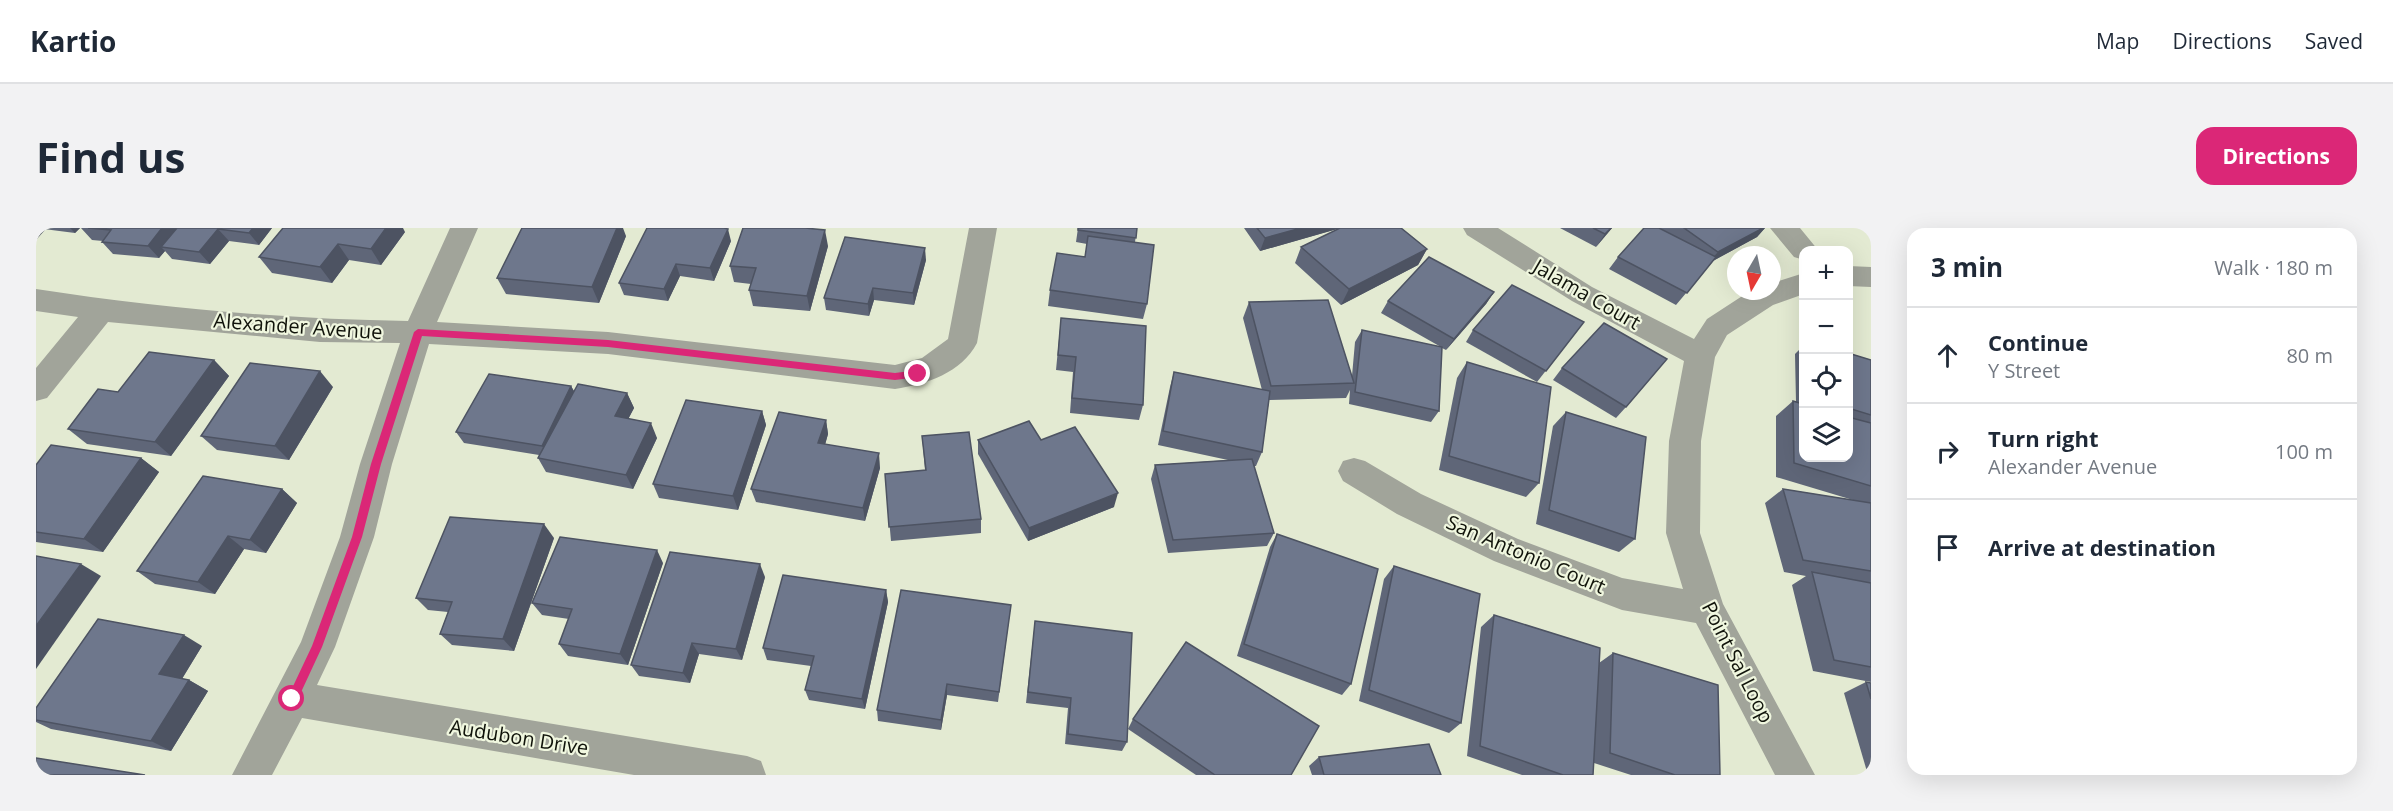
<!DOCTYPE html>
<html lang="en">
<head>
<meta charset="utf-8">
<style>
  body { margin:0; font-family:"Open Sans",sans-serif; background:#f2f2f3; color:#1f2937 }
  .controls { position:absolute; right:18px; top:18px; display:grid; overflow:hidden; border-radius:12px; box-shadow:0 6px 24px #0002 }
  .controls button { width:54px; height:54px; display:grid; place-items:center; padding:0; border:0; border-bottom:2px solid #e0e1e3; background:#fff; color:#1f2937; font:30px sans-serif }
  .compass { position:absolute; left:1691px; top:18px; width:54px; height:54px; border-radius:50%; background:#fff; box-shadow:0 6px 24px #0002; rotate:189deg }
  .stop { position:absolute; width:18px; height:18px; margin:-14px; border:4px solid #db2777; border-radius:50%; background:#fff }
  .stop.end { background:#db2777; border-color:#fff; box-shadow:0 2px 6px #0008 }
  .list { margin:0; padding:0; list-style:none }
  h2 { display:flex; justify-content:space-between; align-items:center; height:78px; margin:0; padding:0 24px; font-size:26px }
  h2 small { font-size:20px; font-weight:400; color:#747a83 }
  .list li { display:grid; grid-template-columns:39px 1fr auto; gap:18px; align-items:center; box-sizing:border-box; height:96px; padding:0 24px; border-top:2px solid #e0e1e3 }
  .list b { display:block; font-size:22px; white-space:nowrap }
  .list p { margin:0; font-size:20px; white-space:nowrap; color:#747a83 }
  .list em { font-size:20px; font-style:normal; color:#747a83 }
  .icon { flex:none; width:33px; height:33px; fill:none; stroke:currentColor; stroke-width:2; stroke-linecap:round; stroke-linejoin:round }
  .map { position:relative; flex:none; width:1835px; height:547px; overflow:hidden; border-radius:18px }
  header { display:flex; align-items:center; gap:36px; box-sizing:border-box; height:84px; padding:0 30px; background:#fff; border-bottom:2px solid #e0e1e3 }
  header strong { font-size:28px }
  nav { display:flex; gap:33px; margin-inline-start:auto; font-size:21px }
  .intro { display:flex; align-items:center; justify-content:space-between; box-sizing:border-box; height:144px; padding:0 36px }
  h1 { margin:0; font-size:42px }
  .button { padding:15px 27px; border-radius:18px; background:#db2777; color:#fff; font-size:21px; font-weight:700 }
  main { display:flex; gap:36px; padding:0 36px }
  aside { flex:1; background:#fff; border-radius:18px; box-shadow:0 6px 24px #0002 }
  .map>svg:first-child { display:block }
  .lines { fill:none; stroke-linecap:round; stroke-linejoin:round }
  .minor { fill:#a1a49a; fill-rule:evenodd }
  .wall { fill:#5f6678 }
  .shaded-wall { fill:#4d5362 }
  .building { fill:#6e778c; stroke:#4d5362; stroke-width:1.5 }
  .route { fill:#db2777 }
  .labels { text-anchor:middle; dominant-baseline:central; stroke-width:4.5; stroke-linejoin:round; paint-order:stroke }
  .street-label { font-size:20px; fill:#10130a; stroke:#f0f7df }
</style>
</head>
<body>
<header>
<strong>Kartio</strong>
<nav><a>Map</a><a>Directions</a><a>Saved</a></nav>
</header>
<div class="intro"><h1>Find us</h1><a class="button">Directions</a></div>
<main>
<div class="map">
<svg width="1835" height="547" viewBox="0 0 1835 547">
  <rect width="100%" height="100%" fill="#e3ead2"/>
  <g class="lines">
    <g class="minor">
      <path d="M414,0H442L401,94L572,104L859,137L886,130L912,111L933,0H961L941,115C925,145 891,156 859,161L572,126L393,116L356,236L338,309L299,419L281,457L711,528L725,533L730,547H598L266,490L236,547H196L265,414L304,309L324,236L364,115L284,114L72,94L11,170L0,173V140L42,89L0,83V61C123,80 248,91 372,93Z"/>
      <path d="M1427,0H1462L1556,59L1658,111L1671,91L1714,63H1736V55L1768,45V66L1737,77L1691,107L1679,129L1665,213L1664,305L1687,376L1779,547H1739L1660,395L1586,382L1458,333L1361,286L1307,253L1302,243L1307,233L1318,230L1329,233L1385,266L1482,311L1586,350L1647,361L1630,305L1633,213L1648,133L1536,73L1431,7Z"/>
      <path d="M1734,0H1764L1782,22H1768V32L1758,29Z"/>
      <path d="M1812,38L1835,39V59L1812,58Z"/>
    </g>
  </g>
  <g class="wall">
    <path d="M0,0H44L39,5Z"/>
    <path d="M45,0H236L223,17L193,13L174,36L136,31L129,23L123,30L77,26L66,14L67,13L56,12Z"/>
    <path d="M1042,0H1101L1099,14L1111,76L1107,91L1012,78L1014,62L1049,29L1051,16L1040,14Z"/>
    <path d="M1208,0H1365L1391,21L1382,37L1305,77L1259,35L1265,19L1304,0L1224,23Z"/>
    <path d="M1524,0H1576L1560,19Z"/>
    <path d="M1608,0H1729L1721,9L1677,33L1640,77L1573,41L1582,29Z"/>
    <path d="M369,4L345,37L313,32L296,55L236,45L223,29Z"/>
    <path d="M590,8L563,75L470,66L461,50Z"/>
    <path d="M695,13L678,53L644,48L632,73L588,67L583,55Z"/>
    <path d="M792,18L774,83L717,78L713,62L715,56L698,54L694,38Z"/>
    <path d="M890,32L878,77L838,72L833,88L790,82L788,70Z"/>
    <path d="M1458,64L1450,76L1410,122L1406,120L1403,183L1395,194L1313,176L1314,162L1310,170L1233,172L1226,224L1220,238H1218L1238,305L1231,318L1132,325L1115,251L1119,237L1192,232L1122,217L1134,159L1138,144L1226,162L1207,90L1213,74L1316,148L1319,114L1326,102L1405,119L1345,85L1352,73Z"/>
    <path d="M1025,90L1107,177L1103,192L1034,185L1037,144L1020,142Z"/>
    <path d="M1548,94L1501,154L1430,114L1437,102Z"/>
    <path d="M1767,118V230H1812V125L1835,132V454L1777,443L1756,357L1770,348L1748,344L1729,275L1747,261L1817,272L1740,249V188L1757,173L1760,174L1759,126Z"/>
    <path d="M178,132L193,148L135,228L51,216L32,201L82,164Z"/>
    <path d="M1431,134L1503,255L1490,269L1403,242L1421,150Z"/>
    <path d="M1526,140L1590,179L1580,190L1517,152Z"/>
    <path d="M535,158L538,163L591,165L598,180L592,191L621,210L597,261L510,244L502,230L503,227L428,215L420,204Z"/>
    <path d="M297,159L253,232L181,222L165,208Z"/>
    <path d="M726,183L730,197L702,282L623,270L617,256Z"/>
    <path d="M1530,184L1599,311L1583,324L1500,296L1517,198Z"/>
    <path d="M790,192L792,206L789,217L844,240L829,293L720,274L715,261Z"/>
    <path d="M886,208L945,291V305L855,313L849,246L889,242Z"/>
    <path d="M942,212H1005L1078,279L992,313L942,226Z"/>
    <path d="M105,230L123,244L67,324L0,314V237Z"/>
    <path d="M246,261L261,275L230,325L208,321L179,366L119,356L101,343Z"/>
    <path d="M1241,306L1315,456L1306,467L1201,428L1234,319Z"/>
    <path d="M518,310L478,423L416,417L404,406L412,384L392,382L380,370Z"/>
    <path d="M627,335L592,437L532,428L523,416L533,391L506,387L496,375Z"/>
    <path d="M1358,338L1425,495L1413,505L1323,473L1348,351Z"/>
    <path d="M729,349L706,432L663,426L654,455L603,448L595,437Z"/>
    <path d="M850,362L852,374L829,481L773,472L769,462L775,438L731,432L727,420Z"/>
    <path d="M975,377L962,474L911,467L905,502L842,493L841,482Z"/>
    <path d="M1458,387L1563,435L1577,425L1684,547H1595L1558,535L1557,547H1486L1431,528L1445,399Z"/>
    <path d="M999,393L1091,514L1086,523L1029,516L1032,480L990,475Z"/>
    <path d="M166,418L146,451L153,452L172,463L135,523L15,501L0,494V480Z"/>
    <path d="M1830,454L1835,455V547H1832L1808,465Z"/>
    <path d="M1097,491L1255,547H1160L1092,501Z"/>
    <path d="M1283,529L1405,547H1276L1273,538Z"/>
  </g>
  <g class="shaded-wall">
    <path d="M0,0H8L9,2L0,12Z"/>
    <path d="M34,0H44L39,5Z"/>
    <path d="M126,0H146L125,19L129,23L123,30L112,18Z"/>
    <path d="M217,0H236L223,17L213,5Z"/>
    <path d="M350,0H367L369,4L345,37L335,21Z"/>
    <path d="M581,0H587L590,8L563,75L556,59Z"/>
    <path d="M1265,0H1305L1224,23L1229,10Z"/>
    <path d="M1575,0H1576L1560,19L1569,6Z"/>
    <path d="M1727,0H1729L1721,9L1671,36L1682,24Z"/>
    <path d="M182,1L193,13L174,36L163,24Z"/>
    <path d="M692,1L695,13L678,53L674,40Z"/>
    <path d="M789,2L792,18L774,83L771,68Z"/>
    <path d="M302,16L313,32L296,55L284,39Z"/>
    <path d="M889,20L890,32L878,77L877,65Z"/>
    <path d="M1391,21L1382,37L1305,77L1313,61Z"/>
    <path d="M640,36L644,48L632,73L628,61Z"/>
    <path d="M837,60L838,72L833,88L832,76Z"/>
    <path d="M1458,64L1450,76L1410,122L1418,111Z"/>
    <path d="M178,132L193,148L135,228L119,214Z"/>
    <path d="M284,143L297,159L253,232L239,218Z"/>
    <path d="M535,158L541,169L512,229L506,218Z"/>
    <path d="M591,165L598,180L586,203L579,188Z"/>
    <path d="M726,183L730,197L702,282L697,268Z"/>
    <path d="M790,192L792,206L785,230L782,215Z"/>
    <path d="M615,195L621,210L597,261L590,247Z"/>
    <path d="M843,225L844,240L829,293L827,280Z"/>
    <path d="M105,230L123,244L67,324L48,311Z"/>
    <path d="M246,261L261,275L230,325L214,312Z"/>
    <path d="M1082,265L1078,279L992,313L993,300Z"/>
    <path d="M508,296L518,310L478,423L467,411Z"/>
    <path d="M192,308L208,321L179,366L162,354Z"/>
    <path d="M621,322L627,335L592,437L584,426Z"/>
    <path d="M45,336L65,348L0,441V398Z"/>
    <path d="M724,336L729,349L706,432L700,421Z"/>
    <path d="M850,362L852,374L829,481L826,471Z"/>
    <path d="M148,407L166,418L142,457L123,446Z"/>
    <path d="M656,415L663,426L654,455L647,445Z"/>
    <path d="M153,452L172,463L135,523L115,513Z"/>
    <path d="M911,456V467L905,502V492Z"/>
  </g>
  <g class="building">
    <path d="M52,0H126L112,18L66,14L75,2Z"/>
    <path d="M141,0H217L213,5L182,1L163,24L125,19Z"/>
    <path d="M247,0H350L335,21L302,16L284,39L223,29Z"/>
    <path d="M486,0H581L556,59L461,50Z"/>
    <path d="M611,0H688L692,1L674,40L640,36L628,61L583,55Z"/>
    <path d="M707,0H769L789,2L771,68L713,62L720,40L694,38Z"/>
    <path d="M1042,0H1101L1100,10L1042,2Z"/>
    <path d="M1221,0H1265L1229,10Z"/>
    <path d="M1304,0H1365L1391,21L1313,61L1265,19Z"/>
    <path d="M1557,0H1575L1569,6Z"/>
    <path d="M1608,0H1623L1680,29L1651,65L1582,29Z"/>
    <path d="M1648,0H1727L1682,24Z"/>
    <path d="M1052,8L1118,17L1111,76L1014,62L1021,25L1049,29Z"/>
    <path d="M809,9L889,20L877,65L837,60L832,76L788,70Z"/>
    <path d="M1393,29L1458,64L1418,111L1352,73Z"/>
    <path d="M1476,57L1548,94L1510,143L1437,102Z"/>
    <path d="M1292,72L1318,155L1235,158L1213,74Z"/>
    <path d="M1025,90L1110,98L1107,177L1036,170L1040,129L1022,127Z"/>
    <path d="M1568,95L1631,131L1590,179L1526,140Z"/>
    <path d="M1326,102L1406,119L1403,183L1319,164Z"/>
    <path d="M113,124L178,132L119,214L32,201L62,161L82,164Z"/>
    <path d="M1812,125L1835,132V187L1812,180Z"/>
    <path d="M1431,134L1515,159L1503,255L1413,228Z"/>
    <path d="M214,135L284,143L239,218L165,208Z"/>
    <path d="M1138,144L1234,163L1226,224L1127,203Z"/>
    <path d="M453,146L535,158L506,218L420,204Z"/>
    <path d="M542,156L591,165L579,188L615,195L590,247L502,230Z"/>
    <path d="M650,172L726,183L697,268L617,256Z"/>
    <path d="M1757,173L1767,176V230H1812V189L1835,195V258L1758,235Z"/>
    <path d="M743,184L790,192L782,215L843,225L827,280L715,261Z"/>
    <path d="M1530,184L1610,209L1599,311L1513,282Z"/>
    <path d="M993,193L1005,212L1039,199L1082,265L993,300L942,212Z"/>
    <path d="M933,204L945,291L853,299L849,246L890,242L886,208Z"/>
    <path d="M15,217L105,230L48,311L0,304V237Z"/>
    <path d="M1216,231L1238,305L1137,312L1119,237Z"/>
    <path d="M167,248L246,261L214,312L192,308L162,354L101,343Z"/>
    <path d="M1747,261L1835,275V343L1767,332Z"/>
    <path d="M414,289L508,296L467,411L404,406L416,374L380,370Z"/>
    <path d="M1241,306L1342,341L1315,456L1208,416Z"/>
    <path d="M524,309L621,322L584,426L523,416L536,381L496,375Z"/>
    <path d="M634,324L724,336L700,421L656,415L647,445L595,437Z"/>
    <path d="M0,328L45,336L0,398Z"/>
    <path d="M1358,338L1444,366L1425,495L1333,462Z"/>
    <path d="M1776,344L1835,355V439L1798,432Z"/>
    <path d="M747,347L850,362L826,471L769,462L778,428L727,420Z"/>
    <path d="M865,362L975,377L963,464L911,456L905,492L841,482Z"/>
    <path d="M1458,387L1564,420L1557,547H1527L1444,518Z"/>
    <path d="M62,391L148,407L123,446L153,452L115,513L0,492V480Z"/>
    <path d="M999,393L1096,405L1091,514L1032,506L1035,470L992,464Z"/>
    <path d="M1150,414L1283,498L1255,547H1179L1097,491Z"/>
    <path d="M1577,425L1682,457L1684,547H1639L1574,525Z"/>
    <path d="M1830,454L1835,455V471Z"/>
    <path d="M1393,516L1405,547H1288L1283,529Z"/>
    <path d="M0,530L109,547H0Z"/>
  </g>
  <path class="route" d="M382,101L572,112L859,145L882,142L887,146L882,149L859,152L572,119L386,108L345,236L326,309L286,419L260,475L256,477L251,471L276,418L316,309L335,236L378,104Z"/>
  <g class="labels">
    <g class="street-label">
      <text transform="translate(1551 66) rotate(30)">Jalama Court</text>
      <text transform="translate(262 98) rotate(4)">Alexander Avenue</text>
      <text transform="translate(1490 326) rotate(23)">San Antonio Court</text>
      <text transform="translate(1702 434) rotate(63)">Point Sal Loop</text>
      <text transform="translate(483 509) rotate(9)">Audubon Drive</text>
    </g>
  </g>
</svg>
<div class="controls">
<button>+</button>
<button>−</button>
<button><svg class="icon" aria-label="locate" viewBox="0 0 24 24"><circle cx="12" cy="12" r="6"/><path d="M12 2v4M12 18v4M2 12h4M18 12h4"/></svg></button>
<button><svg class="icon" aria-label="layers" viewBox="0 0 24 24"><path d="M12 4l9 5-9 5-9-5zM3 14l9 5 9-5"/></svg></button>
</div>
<svg class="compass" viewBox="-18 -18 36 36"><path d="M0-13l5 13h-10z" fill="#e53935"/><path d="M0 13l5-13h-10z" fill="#747a83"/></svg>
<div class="stop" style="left:256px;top:471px"></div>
<div class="stop end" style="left:882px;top:146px"></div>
</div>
<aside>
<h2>3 min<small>Walk · 180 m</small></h2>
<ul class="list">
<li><svg class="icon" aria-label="ahead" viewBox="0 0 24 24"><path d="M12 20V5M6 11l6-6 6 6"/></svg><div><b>Continue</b><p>Y Street</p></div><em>80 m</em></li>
<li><svg class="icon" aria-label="right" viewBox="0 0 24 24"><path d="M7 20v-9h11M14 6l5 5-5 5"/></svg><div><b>Turn right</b><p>Alexander Avenue</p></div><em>100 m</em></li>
<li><svg class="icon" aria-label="arrive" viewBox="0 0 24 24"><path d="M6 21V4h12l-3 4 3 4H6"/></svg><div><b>Arrive at destination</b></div></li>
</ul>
</aside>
</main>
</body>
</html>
